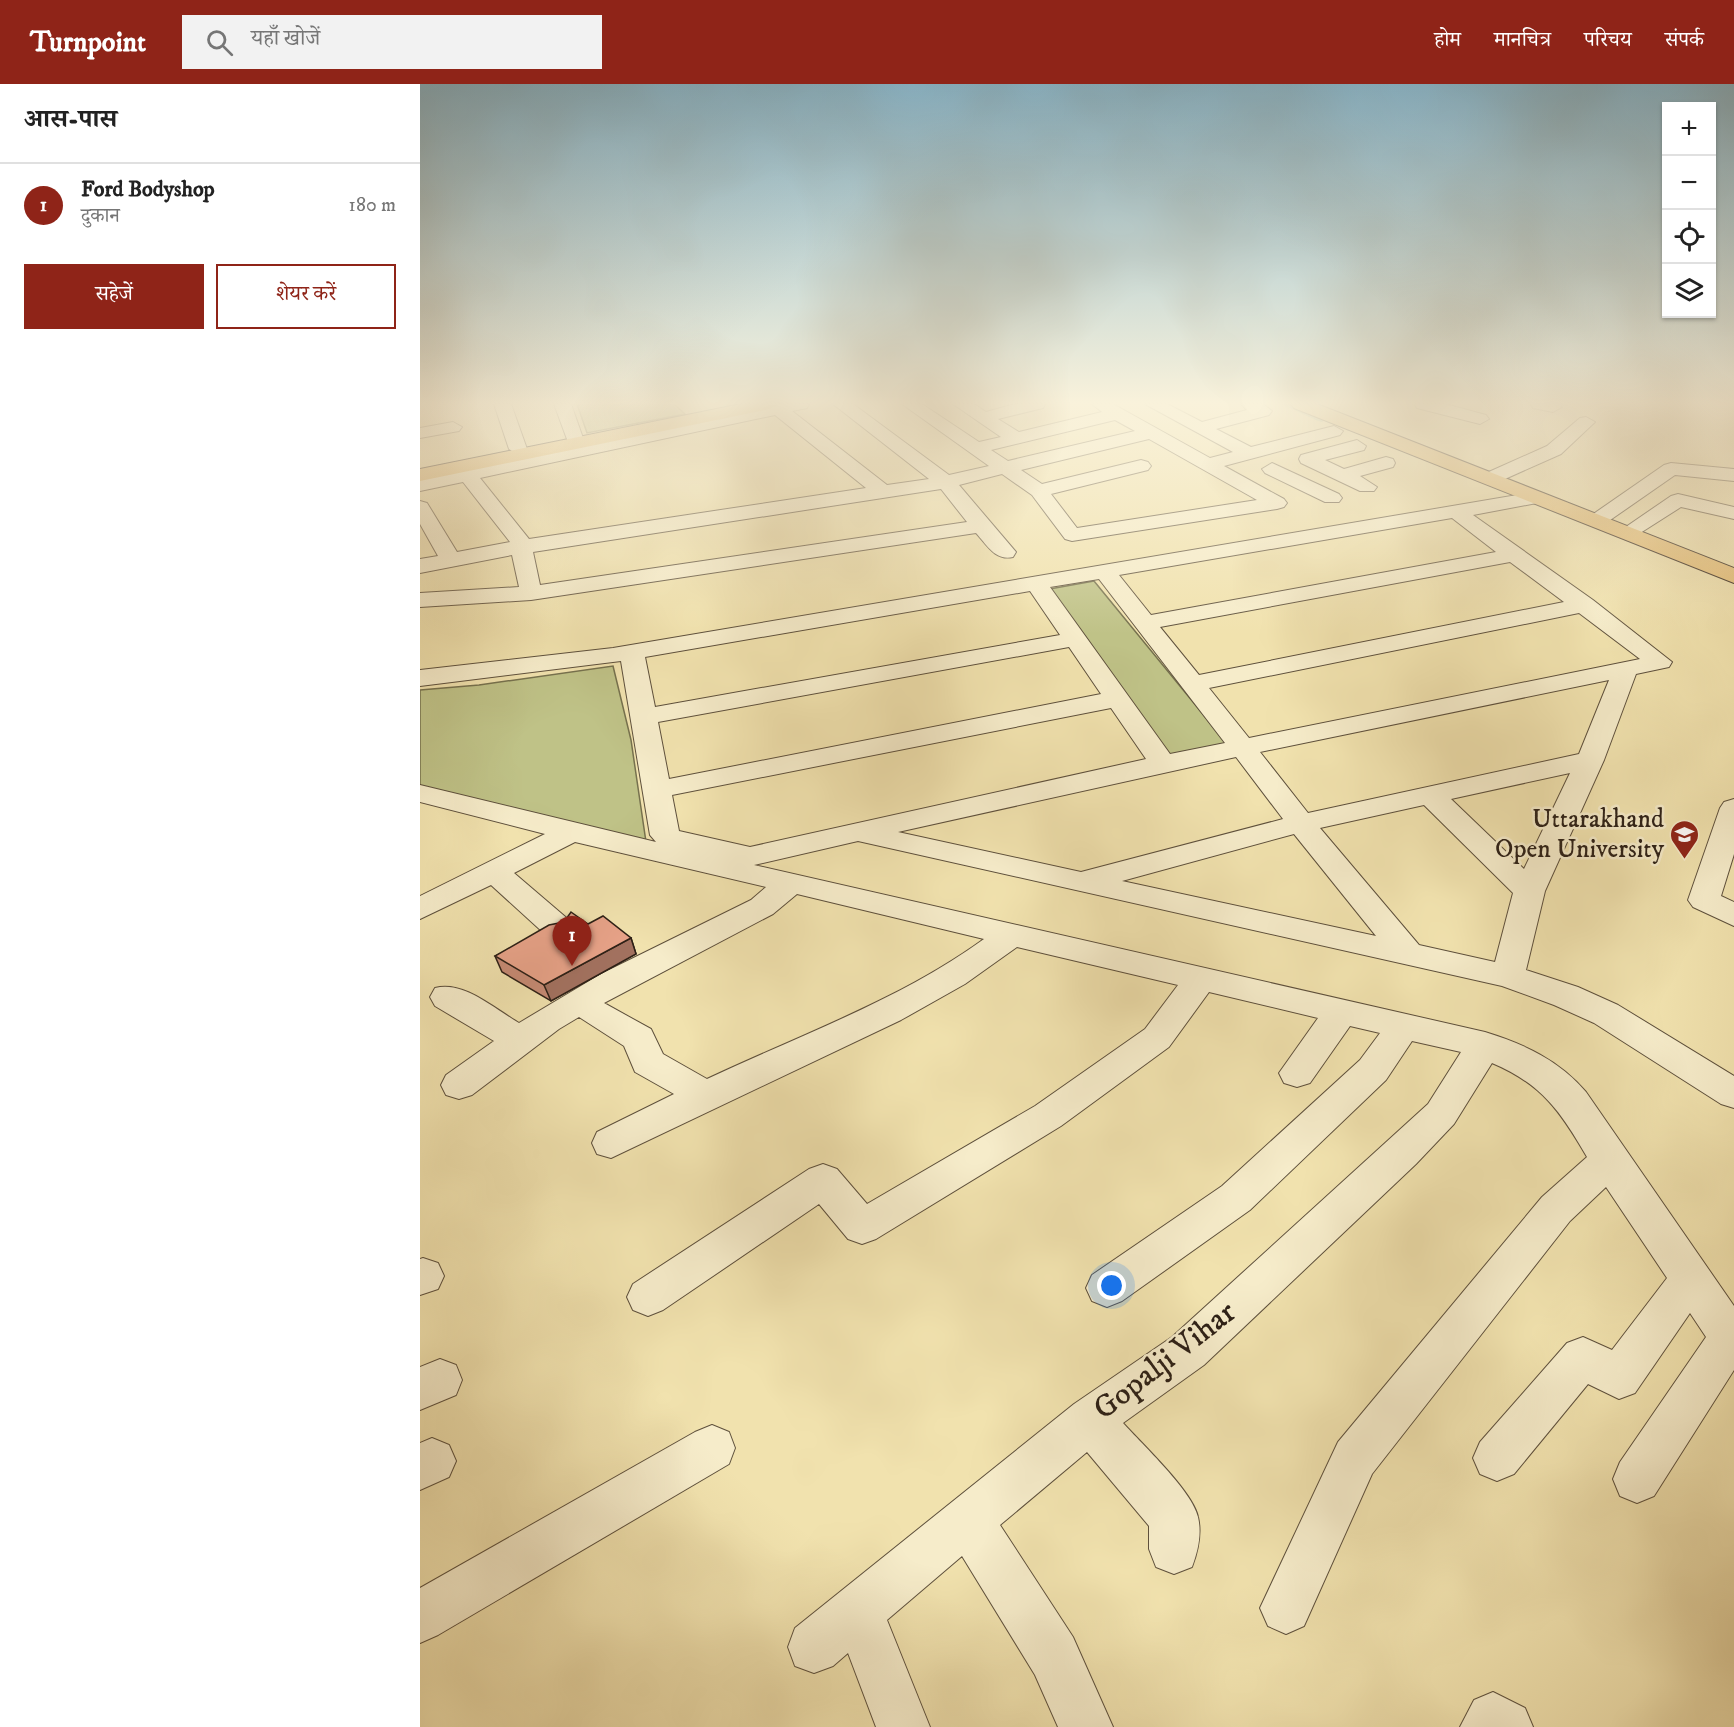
<!DOCTYPE html>
<html lang="hi">
<head>
<meta charset="utf-8">
<style>
  body { margin:0; font-family:"IM FELL DW Pica","Noto Serif Devanagari",serif; background:#f2f2f2; color:#222 }
  .controls { position:absolute; right:18px; top:18px; display:grid; overflow:hidden; border-radius:0px; box-shadow:0 2px 4px #0004 }
  .controls button { width:54px; height:54px; display:grid; place-items:center; padding:0; border:0; border-bottom:2px solid #e0e0e0; background:#fff; color:#222; font:30px sans-serif }
  .you { position:absolute; left:692px; top:1202px; width:21px; height:21px; margin:-15px; border:4px solid #fff; border-radius:50%; background:#1a73e8; box-shadow:0 0 0 9px #1a73e833 }
  .badge { display:grid; place-items:center; width:39px; height:39px; border-radius:50%; background:#8f2418; color:#fff; font-size:20px; font-weight:700 }
  .pin { position:absolute; translate:-50% -50px; filter:drop-shadow(0 2px 3px #0008) }
  .pin::after { content:''; position:absolute; top:32px; width:21px; height:18px; background:inherit; clip-path:polygon(0 0,100% 0,50% 100%) }
  .list { margin:0; padding:0; list-style:none }
  h2 { display:flex; justify-content:space-between; align-items:center; height:78px; margin:0; padding:0 24px; font-size:26px }
  h2 small { font-size:20px; font-weight:400; color:#767676 }
  .list li { display:grid; grid-template-columns:39px 1fr auto; gap:18px; align-items:center; box-sizing:border-box; height:84px; padding:0 24px; border-top:2px solid #e0e0e0 }
  .list b { display:block; font-size:22px; white-space:nowrap }
  .list p { margin:0; font-size:20px; white-space:nowrap; color:#767676 }
  .list em { font-size:20px; font-style:normal; color:#767676 }
  .actions { display:flex; gap:12px; padding:18px 24px }
  .actions a { flex:1; padding:14px 0; border:2px solid #8f2418; border-radius:0px; text-align:center; font-size:21px; color:#8f2418 }
  .actions .main { background:#8f2418; color:#fff }
  .icon { flex:none; width:33px; height:33px; fill:none; stroke:currentColor; stroke-width:2; stroke-linecap:round; stroke-linejoin:round }
  .map { position:relative; flex:none; width:1314px; height:1643px; overflow:hidden }
  header { display:flex; align-items:center; gap:36px; box-sizing:border-box; height:84px; padding:0 30px; background:#8f2418; color:#fff }
  header strong { font-size:28px }
  nav { display:flex; gap:33px; margin-inline-start:auto; font-size:21px }
  .search { width:420px; height:54px; background:#f2f2f2; display:flex; align-items:center; gap:15px; box-sizing:border-box; padding:0 21px; border-radius:0px; color:#767676; font-size:22px }
  main { display:flex }
  aside { flex:1; background:#fff }
  .map>svg:first-child { display:block }
  .green { fill:#bfc287; stroke:#76714e; stroke-width:1.5 }
  .lines { fill:none; stroke-linecap:round; stroke-linejoin:round }
  .canal { fill:#9bbea7; fill-rule:evenodd }
  .minor-casing { stroke:#5e503c; stroke-width:2 }
  .major-casing { stroke:#2d2016; stroke-width:2 }
  .minor { fill:#f6ecca; fill-rule:evenodd }
  .major { fill:#e8c177; fill-rule:evenodd }
  .wall { fill:#c78b75; stroke:#2d2016; stroke-width:1.5 }
  .shaded-wall { fill:#a2715f; stroke:#2d2016; stroke-width:1.5 }
  .building { fill:#e7a288; stroke:#2d2016; stroke-width:1.5 }
  .labels { text-anchor:middle; dominant-baseline:central; stroke-width:5; stroke-linejoin:round; paint-order:stroke }
  .poi-label { font-size:26px; fill:#2d2016; stroke:#f6ecca; text-anchor:end }
  .near-street-label { font-size:32px; fill:#2d2016; stroke:#f6ecca }
</style>
</head>
<body>
<header>
<strong>Turnpoint</strong>
<div class="search"><svg class="icon" aria-label="search" viewBox="0 0 24 24"><circle cx="10" cy="10" r="6"/><path d="M15 15l6 6"/></svg>यहाँ खोजें</div>
<nav><a>होम</a><a>मानचित्र</a><a>परिचय</a><a>संपर्क</a></nav>
</header>
<main>
<aside>
<h2>आस-पास<small></small></h2>
<ul class="list">
<li><span class="badge">1</span><div><b>Ford Bodyshop</b><p>दुकान</p></div><em>180 m</em></li>
</ul>
<div class="actions"><a class="main">सहेजें</a><a>शेयर करें</a></div>
</aside>
<div class="map">
<svg width="1314" height="1643" viewBox="0 0 1314 1643">
  <rect width="100%" height="100%" fill="#f1e2ae"/>
  <filter id="stains"><feTurbulence type="fractalNoise" baseFrequency=".00333" numOctaves="4"/><feColorMatrix values="0 0 0 0 .2 0 0 0 0 .09 0 0 0 0 .02 0 0 0 .5 -.17"/></filter>
  <radialGradient id="worn" r=".72"><stop offset=".6" stop-color="#630" stop-opacity="0"/><stop offset="1" stop-color="#630" stop-opacity=".3"/></radialGradient>
  <g class="green">
    <path d="M157,320H254L265,330L167,349Z"/>
    <path d="M674,497L809,662L750,675L624,506Z"/>
    <path d="M193,582L211,656L226,758L0,703V606L59,601Z"/>
  </g>
  <g class="lines">
    <path class="canal" d="M861,320H879L908,334L902,338L898,337Z"/>
    <defs>
      <g id="minor">
        <path d="M74,320H91L107,365L105,369L98,371L89,365Z"/>
        <path d="M134,320H151L163,354L160,358H148Z"/>
        <path d="M355,320H389L387,324L372,327L467,401L509,395L413,320H433L529,391L569,382L482,320H502L559,358L581,353L533,320H554L566,328L595,320H625L623,324L578,335L599,348L682,328L672,320H693L790,374L813,368L725,320H747L782,338L827,326L821,320H843L852,327L849,331L796,345L831,363L914,342L923,347L920,351L804,382L864,415L867,419L864,423L857,425L652,457L645,455L612,411L582,390L539,401L596,468L593,473C575,477 567,461 556,449L111,516L0,523V509L99,503L92,471L0,489V475L18,472L0,440V417L7,419L37,468L90,458L43,398L0,407V395ZM355,331L446,404L109,455L60,394ZM695,336L715,347L588,377L571,366ZM729,355L837,416L657,444L631,410L728,386L731,382L728,378L721,376L622,400L601,386ZM521,405L547,438L120,501L113,468Z"/>
        <path d="M995,320H1025L1066,331L1069,335L1060,340L997,324Z"/>
        <path d="M1111,320H1140L1142,323L1133,328L1113,324Z"/>
        <path d="M1166,333L1175,338L1141,370L1076,399L1069,401L1059,395L1062,391L1127,362L1160,334Z"/>
        <path d="M33,338L42,343L39,347L0,354V344Z"/>
        <path d="M937,356L946,362L944,366L905,376L924,385L966,373L973,375L975,379L973,383L940,392L957,403L954,407H940L881,379L879,375L881,371Z"/>
        <path d="M852,379L919,410L922,414L919,418H905L845,389L842,385Z"/>
        <path d="M1251,379L1314,385V397L1255,391L1183,441H1169L1166,437L1169,433L1244,381Z"/>
        <path d="M1115,408L1122,410L1125,414L1122,418L1053,431L1173,516L1252,578L1249,583L1216,590L1184,676L1125,807L1106,886L1158,903L1198,921L1314,992V1024L1301,1020L1174,939L1134,921L1082,902L438,757L334,781L1065,948C1104,960 1139,976 1166,1008L1314,1222V1286L1234,1412L1217,1419L1200,1412L1193,1395L1200,1378L1286,1253L1270,1229L1215,1309L1199,1315L1168,1300L1094,1390L1077,1397L1060,1390L1053,1374L1060,1358L1147,1259L1163,1253L1192,1266L1247,1194L1186,1103L1150,1137L952,1390L884,1542L866,1550L848,1542L840,1524L918,1358L1122,1113L1167,1073C1141,1028 1122,1000 1072,979L1034,1040L996,1080L784,1281L703,1339C722,1360 773,1408 778,1433C782,1450 778,1467 772,1483L754,1490L736,1483L729,1465V1442L667,1368L580,1441L653,1553L693,1643H638L615,1591L542,1472L467,1536L510,1643H456L428,1569L413,1582L394,1589L375,1582L368,1563L375,1544L654,1320L752,1253L1008,1020L1041,968L992,957L966,996L830,1126L702,1217L687,1223L672,1217L666,1204L672,1191L802,1102L940,976L960,949L930,942L890,999L877,1003L864,999L859,989L898,934L789,908L749,963L641,1042L456,1155L442,1160L428,1155L399,1120L243,1226L228,1232L213,1226L207,1213L213,1200L389,1085L403,1080L417,1085L447,1120L615,1022L725,945L758,901L597,863L545,900L481,936L191,1074L177,1070L172,1059L177,1048L254,1010L215,988L204,962L159,933L139,945L52,1011L39,1015L26,1011L21,1001L26,991L74,957L15,922L10,913L15,904C43,896 75,925 99,939L181,890L331,816L346,803L155,758L94,789L149,836L154,844L149,852L138,855L127,852L71,801L0,835V812L125,750L0,718V701L236,758L230,751L201,577L0,602V586L193,564ZM1032,434L1076,468L731,531L699,491ZM1090,478L1144,518L779,591L740,543ZM679,495L805,659L750,670L630,503ZM610,507L640,551L235,623L225,573ZM1159,529L1220,575L829,654L789,604ZM649,563L681,610L249,695L238,638ZM1189,596L1159,670L888,729L840,668ZM691,624L726,675L330,763L259,747L252,711ZM816,673L863,735L661,788L478,748ZM1150,689L1104,785L1031,715ZM1004,721L1093,809L1075,878L999,861L900,744ZM874,750L956,852L702,797ZM377,810L564,855C480,916 380,951 287,995L243,970L231,945L184,919L353,830Z"/>
        <path d="M1258,410L1314,423V435L1261,423L1214,453H1200L1197,449L1251,412Z"/>
        <path d="M1314,715V770L1301,812L1314,818V842L1273,823L1268,816L1300,724L1304,718Z"/>
        <path d="M3,1174L18,1179L24,1192L18,1205L0,1211V1175Z"/>
        <path d="M20,1275L36,1281L42,1296L36,1311L0,1326V1283Z"/>
        <path d="M292,1341L309,1348L315,1364L309,1380L18,1551L0,1559V1504L275,1348Z"/>
        <path d="M12,1354L29,1361L36,1377L29,1393L0,1406V1359Z"/>
        <path d="M1073,1608L1105,1624L1113,1643H1040L1054,1616Z"/>
      </g>
      <g id="major">
        <path d="M321,320H359L350,325L0,397V385Z"/>
        <path d="M871,320H897L1314,484V499L874,324Z"/>
      </g>
    </defs>
    <use href="#minor" class="minor-casing"/>
    <use href="#major" class="major-casing"/>
    <use href="#minor" class="minor"/>
    <use href="#major" class="major"/>
  </g>
  <path class="wall" d="M144,838L168,840L211,854L216,870L131,917L82,888L75,872Z"/>
  <path class="shaded-wall" d="M211,854L216,870L131,917L124,901Z"/>
  <path class="building" d="M151,828L168,840L183,832L211,854L124,901L75,872L129,841L144,838Z"/>
  <linearGradient id="sky" x2="0" y2="1"><stop stop-color="#89b8ce"/><stop offset="0.58" stop-color="#f9f2db"/><stop offset="1" stop-color="#f9f2db" stop-opacity="0"/></linearGradient>
  <rect width="1314" height="550" fill="url(#sky)"/>
  <defs>
    <symbol id="university-pin" viewBox="-11 -11 22 30"><path d="M0 17L-7.5 6A9.5 9.5 0 1 1 7.5 6Z" fill="#8f2418" stroke="#f6ecca"/><path d="M0-5L7-2L0 1L-7-2ZM-4 1L0 2.5L4 1V4Q0 6-4 4Z" fill="#fff"/></symbol>
  </defs>
  <g fill-rule="evenodd">
    <use href="#university-pin" x="1248" y="734" width="33" height="45"/>
  </g>
  <g class="labels">
    <g class="poi-label">
      <text x="1244" y="735">Uttarakhand<tspan x="1244" dy="30">Open University</tspan></text>
    </g>
    <g class="near-street-label">
      <text transform="translate(745 1277) rotate(-38)">Gopalji Vihar</text>
    </g>
  </g>
  <rect width="100%" height="100%" filter="url(#stains)"/>
  <rect width="100%" height="100%" fill="url(#worn)"/>
</svg>
<div class="controls">
<button>+</button>
<button>−</button>
<button><svg class="icon" aria-label="locate" viewBox="0 0 24 24"><circle cx="12" cy="12" r="6"/><path d="M12 2v4M12 18v4M2 12h4M18 12h4"/></svg></button>
<button><svg class="icon" aria-label="layers" viewBox="0 0 24 24"><path d="M12 4l9 5-9 5-9-5zM3 14l9 5 9-5"/></svg></button>
</div>
<div class="you"></div>
<div class="pin badge" style="left:152px;top:882px">1</div>
</div>
</main>
</body>
</html>
